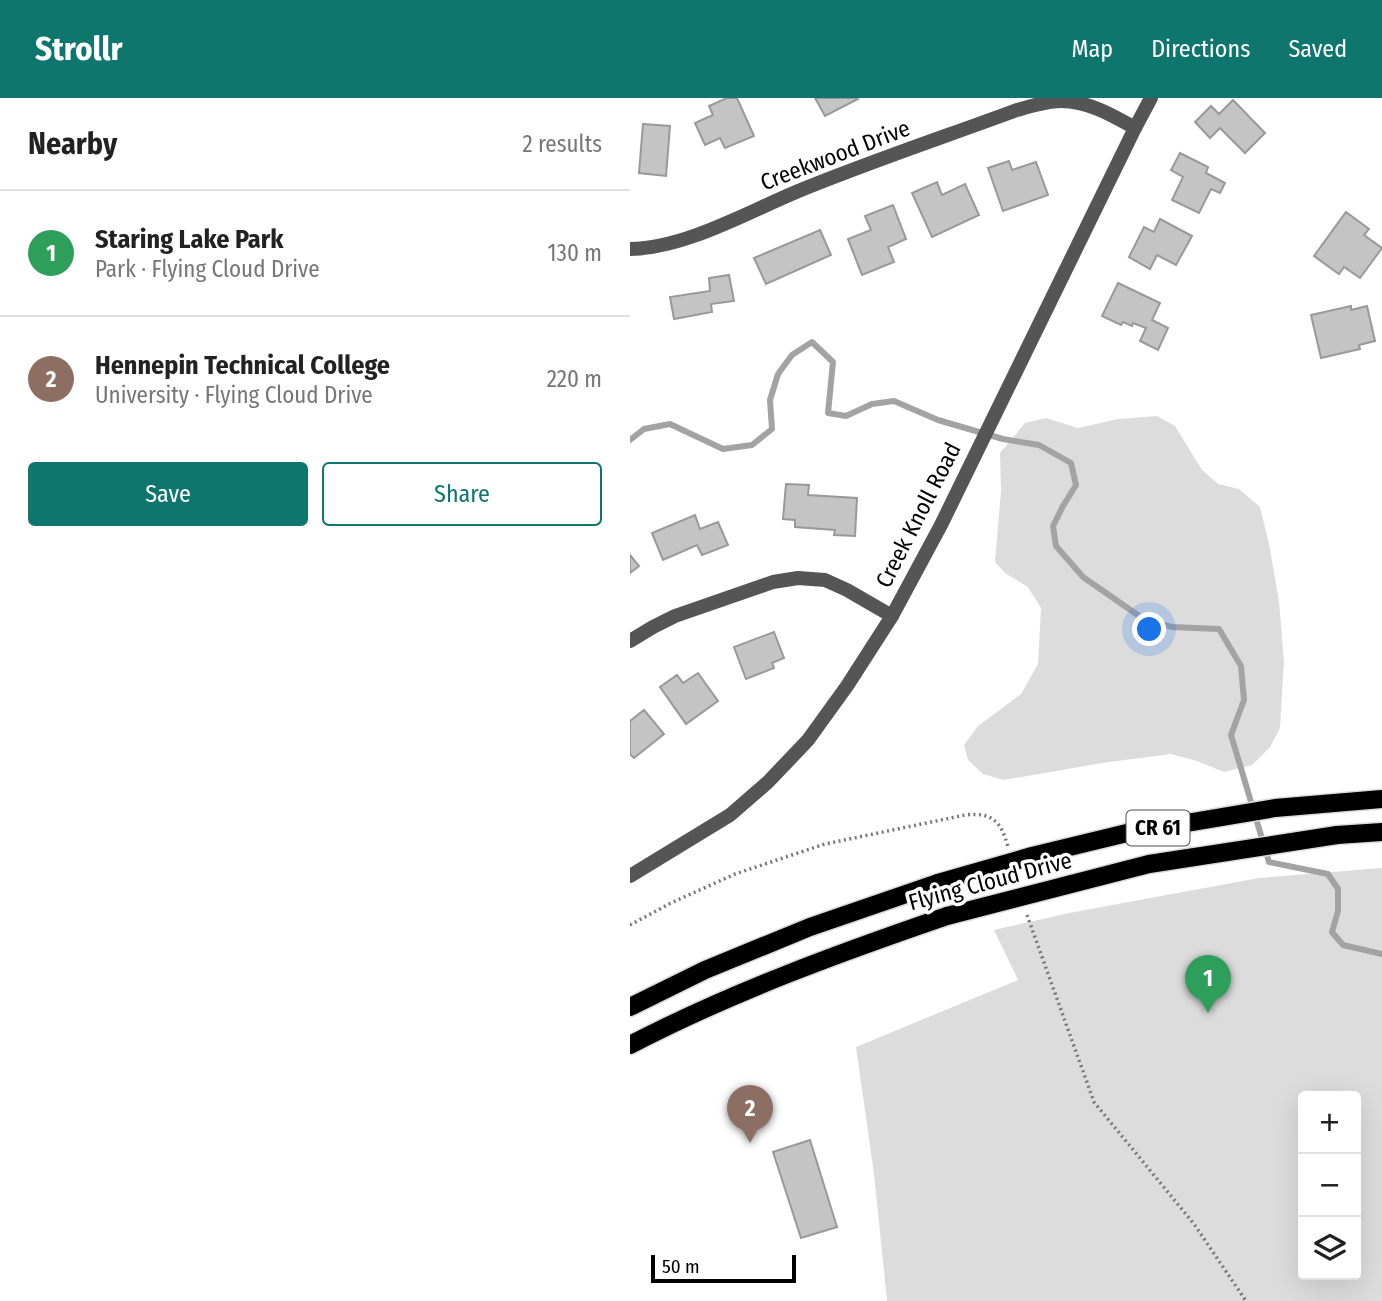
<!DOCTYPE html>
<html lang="en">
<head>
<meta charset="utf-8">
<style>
  body { margin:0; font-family:"Fira Sans Condensed",sans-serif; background:#f6f6f6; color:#222 }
  .controls { position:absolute; right:21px; bottom:21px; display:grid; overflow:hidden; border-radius:7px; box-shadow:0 7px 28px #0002 }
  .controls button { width:63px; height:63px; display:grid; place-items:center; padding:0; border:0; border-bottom:2px solid #e0e0e0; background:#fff; color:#222; font:35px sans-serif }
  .scale { position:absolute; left:21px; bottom:18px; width:145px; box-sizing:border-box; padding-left:7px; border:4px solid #000; border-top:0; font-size:19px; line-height:24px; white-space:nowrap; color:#000; -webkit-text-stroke:5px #fff; paint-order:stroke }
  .you { position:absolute; left:520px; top:532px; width:24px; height:24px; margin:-18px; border:5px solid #fff; border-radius:50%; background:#1a73e8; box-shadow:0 0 0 10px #1a73e833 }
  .badge { display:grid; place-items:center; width:46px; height:46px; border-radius:50%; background:#0f766e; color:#fff; font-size:23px; font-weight:700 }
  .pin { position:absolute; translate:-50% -58px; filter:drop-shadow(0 2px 4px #0008) }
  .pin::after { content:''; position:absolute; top:37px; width:24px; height:21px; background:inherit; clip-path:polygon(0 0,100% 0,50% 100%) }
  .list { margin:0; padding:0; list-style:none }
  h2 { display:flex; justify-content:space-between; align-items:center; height:91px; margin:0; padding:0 28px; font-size:30px }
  h2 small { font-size:23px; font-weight:400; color:#767676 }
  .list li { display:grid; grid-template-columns:46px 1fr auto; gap:21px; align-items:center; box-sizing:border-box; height:126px; padding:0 28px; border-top:2px solid #e0e0e0 }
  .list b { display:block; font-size:26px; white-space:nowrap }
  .list p { margin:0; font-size:23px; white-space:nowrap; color:#767676 }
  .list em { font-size:23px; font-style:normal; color:#767676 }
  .actions { display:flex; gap:14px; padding:21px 28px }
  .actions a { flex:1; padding:16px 0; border:2px solid #0f766e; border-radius:7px; text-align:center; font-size:24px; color:#0f766e }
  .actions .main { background:#0f766e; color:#fff }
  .icon { flex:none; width:38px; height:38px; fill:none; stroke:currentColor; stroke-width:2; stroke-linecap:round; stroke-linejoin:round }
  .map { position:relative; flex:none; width:752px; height:1203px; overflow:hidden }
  header { display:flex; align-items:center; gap:42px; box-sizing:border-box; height:98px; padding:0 35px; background:#0f766e; color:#fff }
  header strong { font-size:33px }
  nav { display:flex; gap:38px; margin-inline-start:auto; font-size:24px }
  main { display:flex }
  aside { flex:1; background:#fff }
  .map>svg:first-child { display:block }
  .green { fill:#dcdcdc; fill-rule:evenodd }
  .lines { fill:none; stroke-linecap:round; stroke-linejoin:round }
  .stream { stroke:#a3a3a3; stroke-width:6 }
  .building { fill:#c4c4c4; stroke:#999; stroke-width:2 }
  .primary-casing { stroke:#dbdbdb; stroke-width:21 }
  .path { stroke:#777; stroke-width:3.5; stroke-dasharray:2 3.5; stroke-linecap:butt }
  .minor { stroke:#555; stroke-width:14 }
  .primary { stroke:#000; stroke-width:18 }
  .primary-bridge-casing { stroke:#dbdbdb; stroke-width:21; stroke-linecap:butt }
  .primary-bridge { stroke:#000; stroke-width:18 }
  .labels { text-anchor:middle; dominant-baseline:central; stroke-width:7; stroke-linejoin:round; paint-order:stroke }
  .shield { fill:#fff; stroke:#4c4c4c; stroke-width:2 }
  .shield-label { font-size:21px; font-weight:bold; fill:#000 }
  .street-label { font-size:23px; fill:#000; stroke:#fff }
</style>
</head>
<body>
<header>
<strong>Strollr</strong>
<nav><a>Map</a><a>Directions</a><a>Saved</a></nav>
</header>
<main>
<aside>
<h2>Nearby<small>2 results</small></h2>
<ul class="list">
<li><span class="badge" style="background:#2e9e5b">1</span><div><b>Staring Lake Park</b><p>Park · Flying Cloud Drive</p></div><em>130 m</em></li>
<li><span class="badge" style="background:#8d6e63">2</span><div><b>Hennepin Technical College</b><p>University · Flying Cloud Drive</p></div><em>220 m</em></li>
</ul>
<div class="actions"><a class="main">Save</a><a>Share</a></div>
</aside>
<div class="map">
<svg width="752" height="1203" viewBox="0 0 752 1203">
  <rect width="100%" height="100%" fill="#fff"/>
  <g class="green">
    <path d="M527,318L545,328L572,372L588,386L609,391L630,409L639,446L649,503L654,564L650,630L640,649L622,667L594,674L567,663L541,656L472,665L374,682L353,676L338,662L334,647L348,628L391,596L408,566L411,510L398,489L375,475L365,464L371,393L370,355L395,325L416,320L448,330L488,321Z"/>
    <path d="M752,770V1203H257L244,1076L226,949L388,882L364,832L439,815L629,780ZM673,998H726V1177H673Z"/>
  </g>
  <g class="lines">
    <path class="stream" d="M0,342L14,331L40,326L93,351L122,347L142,331L140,302L148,276L162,257L182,244L203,264L198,315L216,318L242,306L264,303L308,322L373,341L409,347L441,365L446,387L433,408L423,428L426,448L453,479L512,520L542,529L589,531L611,568L614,602L601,637L639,764L698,776L708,791V813L702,834L713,847L752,856"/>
  </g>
  <g class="building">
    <path d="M97,0H107L124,38L95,50L90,40L75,47L65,25L83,17L79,8Z"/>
    <path d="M185,0H227L228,1L195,18Z"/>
    <path d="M603,2L635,35L615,55L590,30L580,40L565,24L581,8L589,16Z"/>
    <path d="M13,26L40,28L36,78L9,75Z"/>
    <path d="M550,55L578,69L576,75L595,85L590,95L581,91L569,115L542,102L553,79L541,72Z"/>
    <path d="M379,63L382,72L406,64L418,97L373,113L358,70Z"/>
    <path d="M307,84L312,97L335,86L349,117L302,139L282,95Z"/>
    <path d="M263,107L276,141L258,149L264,164L232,177L218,141L241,132L235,118Z"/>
    <path d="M716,114L739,131L734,137L752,150L730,180L714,169L709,176L684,158Z"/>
    <path d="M530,121L562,138L546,167L527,157L520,171L499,159L514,129L524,134Z"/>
    <path d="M190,132L201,157L136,186L124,160Z"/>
    <path d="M99,177L104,203L81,206L82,214L44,221L40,199L80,193L79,180Z"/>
    <path d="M488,185L530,205L522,222L538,230L528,252L510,243L516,230L503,225L502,228L493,224L491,227L472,218Z"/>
    <path d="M721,208V212L737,208L745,243L729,247L730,251L691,260L681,217Z"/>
    <path d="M156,386L179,387L178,397L227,400L225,438L204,437L205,432L165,429V422L153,421Z"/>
    <path d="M65,417L70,431L88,424L98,447L72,457L67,447L33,462L22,435Z"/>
    <path d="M0,457L9,468L0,475Z"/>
    <path d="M144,534L154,560L142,565L144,570L116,581L104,549Z"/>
    <path d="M68,575L88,603L56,626L30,589L47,577L53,585Z"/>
    <path d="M14,612L34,636L4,660L0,656V623Z"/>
    <path d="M180,1042L207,1129L171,1140L143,1054Z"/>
  </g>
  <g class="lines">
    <defs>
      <g id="primary">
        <path d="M0,909L75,872L180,829L308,785"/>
        <path d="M0,947C102,894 209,855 317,818"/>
      </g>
    </defs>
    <use href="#primary" class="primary-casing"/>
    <g class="path">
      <path d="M397,817L464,1004L564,1126L616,1203"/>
      <path d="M0,827L41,805L105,776L195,746L335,717C362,714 371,723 378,749"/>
    </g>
    <g class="minor">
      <path d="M0,151C55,150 116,115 166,94C239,64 314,39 387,12C401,8 417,3 431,3C458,3 482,17 505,30"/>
      <path d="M0,543L23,529L45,518L143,484L168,480L195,482L217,492L262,518"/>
      <path d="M0,778L100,717L138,684L178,642L217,588L262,518L311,427L505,30L521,0"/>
    </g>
    <use href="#primary" class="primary"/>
    <defs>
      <g id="primary-bridge">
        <path d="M308,785L402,758L497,735L645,710L752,701"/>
        <path d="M317,818L519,766L707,737L752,734"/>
      </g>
    </defs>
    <use href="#primary-bridge" class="primary-bridge-casing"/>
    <use href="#primary-bridge" class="primary-bridge"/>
  </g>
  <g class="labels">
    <rect class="shield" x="496.5" y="712.5" width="63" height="35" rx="5"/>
    <g class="shield-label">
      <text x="528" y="730">CR 61</text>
    </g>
    <g class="street-label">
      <text transform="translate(205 57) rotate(-21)">Creekwood Drive</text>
      <text transform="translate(288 417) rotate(-63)">Creek Knoll Road</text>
      <text transform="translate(360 783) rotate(-15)">Flying Cloud Drive</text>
    </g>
  </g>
</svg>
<div class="controls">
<button>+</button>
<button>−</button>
<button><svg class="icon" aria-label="layers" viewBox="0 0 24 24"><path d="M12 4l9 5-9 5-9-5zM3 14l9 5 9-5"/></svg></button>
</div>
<div class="scale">50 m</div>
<div class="you"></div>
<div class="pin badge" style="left:578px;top:915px;background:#2e9e5b">1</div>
<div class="pin badge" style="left:120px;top:1045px;background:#8d6e63">2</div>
</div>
</main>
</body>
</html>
